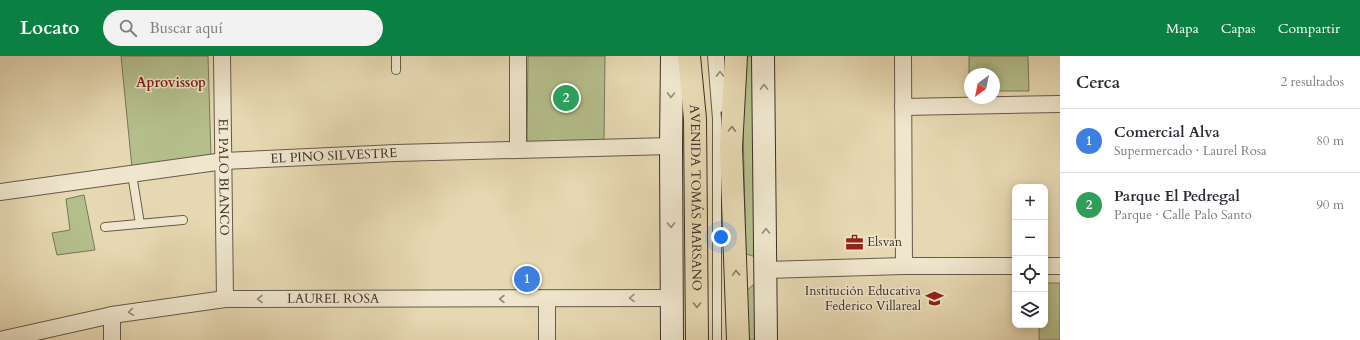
<!DOCTYPE html>
<html lang="es">
<head>
<meta charset="utf-8">
<style>
  body { margin:0; font-family:Cardo,serif; background:#f2f2f3; color:#2b2b33 }
  .controls { position:absolute; right:12px; bottom:12px; display:grid; overflow:hidden; border-radius:8px; box-shadow:0 2px 10px #0003 }
  .controls button { width:36px; height:36px; display:grid; place-items:center; padding:0; border:0; border-bottom:1px solid #e1e1e2; background:#fff; color:#2b2b33; font:20px sans-serif }
  .compass { position:absolute; left:964px; top:12px; width:36px; height:36px; border-radius:50%; background:#fff; box-shadow:0 2px 10px #0003; rotate:213deg }
  .you { position:absolute; left:721px; top:181px; width:14px; height:14px; margin:-10px; border:3px solid #fff; border-radius:50%; background:#1a73e8; box-shadow:0 0 0 6px #1a73e833 }
  .badge { display:grid; place-items:center; width:26px; height:26px; border-radius:50%; background:#0b8043; color:#fff; font-size:13px; font-weight:700 }
  .pin { position:absolute; translate:-50% -50%; border:2px solid #fff; box-shadow:0 1px 4px #0006 }
  .list { margin:0; padding:0; list-style:none }
  h2 { display:flex; justify-content:space-between; align-items:center; height:52px; margin:0; padding:0 16px; font-size:17px }
  h2 small { font-size:13px; font-weight:400; color:#7c7c81 }
  .list li { display:grid; grid-template-columns:26px 1fr auto; gap:12px; align-items:center; box-sizing:border-box; height:64px; padding:0 16px; border-top:1px solid #e1e1e2 }
  .list b { display:block; font-size:15px; white-space:nowrap }
  .list p { margin:0; font-size:13px; white-space:nowrap; color:#7c7c81 }
  .list em { font-size:13px; font-style:normal; color:#7c7c81 }
  .icon { flex:none; width:22px; height:22px; fill:none; stroke:currentColor; stroke-width:2; stroke-linecap:round; stroke-linejoin:round }
  .map { position:relative; flex:none; width:1060px; height:284px; overflow:hidden }
  header { display:flex; align-items:center; gap:24px; box-sizing:border-box; height:56px; padding:0 20px; background:#0b8043; color:#fff }
  header strong { font-size:19px }
  nav { display:flex; gap:22px; margin-inline-start:auto; font-size:14px }
  .search { width:280px; height:36px; background:#f2f2f3; display:flex; align-items:center; gap:10px; box-sizing:border-box; padding:0 14px; border-radius:22px; color:#7c7c81; font-size:15px }
  main { display:flex }
  aside { flex:1; background:#fff }
  .map>svg:first-child { display:block }
  .green { fill:#b5bf8c; stroke:#78785a }
  .lines { fill:none; stroke-linecap:round; stroke-linejoin:round }
  .lane-casing { stroke:#665a4a; stroke-width:10 }
  .street-casing { stroke:#665a4a; stroke-width:18 }
  .secondary-casing { stroke:#3c3028; stroke-width:24 }
  .primary-casing { stroke:#3c3028; stroke-width:24 }
  .lane { stroke:#efe6cd; stroke-width:8 }
  .street { stroke:#efe6cd; stroke-width:16 }
  .secondary { stroke:#efe6cd; stroke-width:22 }
  .primary { stroke:#e6d8b2; stroke-width:22 }
  .oneway { stroke:#968b7a }
  .oneway2 { stroke:#887c66 }
  .labels { text-anchor:middle; dominant-baseline:central; stroke-width:3; stroke-linejoin:round; paint-order:stroke }
  .street-label { font-size:13px; fill:#3c3028; stroke:#efe6cd }
  .poi-label { font-size:13px; fill:#3c3028; stroke:#efe6cd; text-anchor:start }
  .neighbourhood-label { font-size:14px; font-weight:bold; fill:#7a1f14; stroke:#efe6cd }
</style>
</head>
<body>
<header>
<strong>Locato</strong>
<div class="search"><svg class="icon" aria-label="search" viewBox="0 0 24 24"><circle cx="10" cy="10" r="6"/><path d="M15 15l6 6"/></svg>Buscar aquí</div>
<nav><a>Mapa</a><a>Capas</a><a>Compartir</a></nav>
</header>
<main>
<div class="map">
<svg width="1060" height="284" viewBox="0 0 1060 284">
  <rect width="100%" height="100%" fill="#e6d8b2"/>
  <filter id="stains"><feTurbulence type="fractalNoise" baseFrequency=".005" numOctaves="4"/><feColorMatrix values="0 0 0 0 .2 0 0 0 0 .09 0 0 0 0 .02 0 0 0 .5 -.17"/></filter>
  <radialGradient id="worn" r=".72"><stop offset=".6" stop-color="#630" stop-opacity="0"/><stop offset="1" stop-color="#630" stop-opacity=".3"/></radialGradient>
  <g class="green">
    <path d="M121,0H208L211,101L132,112Z"/>
    <path d="M528,0H605L604,85L527,86Z"/>
    <path d="M746,0H755L756,201L746,198L743,74Z"/>
    <path d="M969,0H1028L1029,35H994V18H970L969,35Z"/>
    <path d="M84,139L95,194L57,199L52,177L70,174L66,143Z"/>
    <path d="M1045,227H1060V284H1039V269H1045Z"/>
    <path d="M754,228L756,284H745L744,237Z"/>
  </g>
  <g class="lines">
    <defs>
      <g id="lane">
        <path d="M712,0L717,63V284"/>
        <path d="M396,14V0"/>
        <path d="M719,52L721,40L720,0"/>
        <path d="M132,118L140,168"/>
        <path d="M105,171L183,164"/>
      </g>
      <g id="street">
        <path id="s1" d="M222,0L225,243"/>
        <path d="M518,0V93"/>
        <path d="M903,0L904,210"/>
        <path d="M903,51L1060,48"/>
        <path id="s2" d="M0,136L224,105L396,97L671,90"/>
        <path d="M1045,210H1060"/>
        <path d="M766,214L904,210H1015"/>
        <path id="s3" d="M0,284L112,259L225,243L671,242"/>
        <path d="M112,284V259"/>
        <path d="M547,284V243"/>
      </g>
      <g id="secondary">
        <path d="M672,0L671,90L672,284"/>
        <path d="M763,0L766,284"/>
      </g>
      <g id="primary">
        <path id="s4" d="M689,0L695,63L697,284"/>
        <path d="M736,0L731,92L738,284"/>
      </g>
    </defs>
    <use href="#lane" class="lane-casing"/>
    <use href="#street" class="street-casing"/>
    <use href="#secondary" class="secondary-casing"/>
    <use href="#primary" class="primary-casing"/>
    <use href="#lane" class="lane"/>
    <use href="#street" class="street"/>
    <use href="#secondary" class="secondary"/>
    <use href="#primary" class="primary"/>
  </g>
  <defs><path id="oneway-chevron" d="M-2-3.5L2.5 0L-2 3.5" fill="none" stroke-width="1.6" stroke-linecap="round" stroke-linejoin="round"/></defs>
  <g class="oneway">
    <use href="#oneway-chevron" transform="translate(720 18) rotate(-91)"/>
    <use href="#oneway-chevron" transform="translate(764 31) rotate(-91)"/>
    <use href="#oneway-chevron" transform="translate(671 39) rotate(91)"/>
    <use href="#oneway-chevron" transform="translate(671 169) rotate(89)"/>
    <use href="#oneway-chevron" transform="translate(766 175) rotate(-91)"/>
    <use href="#oneway-chevron" transform="translate(632 242) rotate(179)"/>
    <use href="#oneway-chevron" transform="translate(260 243) rotate(-180)"/>
    <use href="#oneway-chevron" transform="translate(502 243) rotate(-180)"/>
    <use href="#oneway-chevron" transform="translate(131 256) rotate(172)"/>
  </g>
  <g class="oneway2">
    <use href="#oneway-chevron" transform="translate(732 73) rotate(-87)"/>
    <use href="#oneway-chevron" transform="translate(736 217) rotate(-92)"/>
    <use href="#oneway-chevron" transform="translate(697 249) rotate(90)"/>
  </g>
  <defs>
    <symbol id="office-bare" viewBox="-9 -9 18 18"><path d="M-6-3h4V-5.5h4V-3h4V5H-6ZM-1-4.5V-3h2v-1.5ZM-6 0V1H6V0Z" fill="#8f2418" stroke="#efe6cd" stroke-width="2.5" paint-order="stroke"/></symbol>
    <symbol id="school-bare" viewBox="-9 -9 18 18"><path d="M0-5L7-2L0 1L-7-2ZM-4 1L0 2.5L4 1V4Q0 6-4 4Z" fill="#8f2418" stroke="#efe6cd" stroke-width="2.5" paint-order="stroke"/></symbol>
  </defs>
  <g fill-rule="evenodd">
    <use href="#office-bare" x="842" y="174" width="25" height="25"/>
    <use href="#school-bare" x="922" y="230" width="25" height="25"/>
  </g>
  <g class="labels">
    <g class="street-label">
      <text stroke="none"><textPath href="#s2" startOffset="336">EL PINO SILVESTRE</textPath></text>
      <text stroke="none"><textPath href="#s1" startOffset="121">EL PALO BLANCO</textPath></text>
      <text stroke="none"><textPath href="#s4" startOffset="142">AVENIDA TOMÁS MARSANO</textPath></text>
      <text stroke="none"><textPath href="#s3" startOffset="337">LAUREL ROSA</textPath></text>
    </g>
    <g class="poi-label">
      <text x="867" y="186">Elsvan</text>
      <text x="921" y="235" text-anchor="end">Institución Educativa<tspan x="921" dy="15">Federico Villareal</tspan></text>
    </g>
    <g class="neighbourhood-label">
      <text x="171" y="26">Aprovissop</text>
    </g>
  </g>
  <rect width="100%" height="100%" filter="url(#stains)"/>
  <rect width="100%" height="100%" fill="url(#worn)"/>
</svg>
<div class="controls">
<button>+</button>
<button>−</button>
<button><svg class="icon" aria-label="locate" viewBox="0 0 24 24"><circle cx="12" cy="12" r="6"/><path d="M12 2v4M12 18v4M2 12h4M18 12h4"/></svg></button>
<button><svg class="icon" aria-label="layers" viewBox="0 0 24 24"><path d="M12 4l9 5-9 5-9-5zM3 14l9 5 9-5"/></svg></button>
</div>
<svg class="compass" viewBox="-18 -18 36 36"><path d="M0-13l5 13h-10z" fill="#e53935"/><path d="M0 13l5-13h-10z" fill="#7c7c81"/></svg>
<div class="you"></div>
<div class="pin badge" style="left:527px;top:223px;background:#3f7fe0">1</div>
<div class="pin badge" style="left:566px;top:42px;background:#2e9e5b">2</div>
</div>
<aside>
<h2>Cerca<small>2 resultados</small></h2>
<ul class="list">
<li><span class="badge" style="background:#3f7fe0">1</span><div><b>Comercial Alva</b><p>Supermercado · Laurel Rosa</p></div><em>80 m</em></li>
<li><span class="badge" style="background:#2e9e5b">2</span><div><b>Parque El Pedregal</b><p>Parque · Calle Palo Santo</p></div><em>90 m</em></li>
</ul>
</aside>
</main>
</body>
</html>
